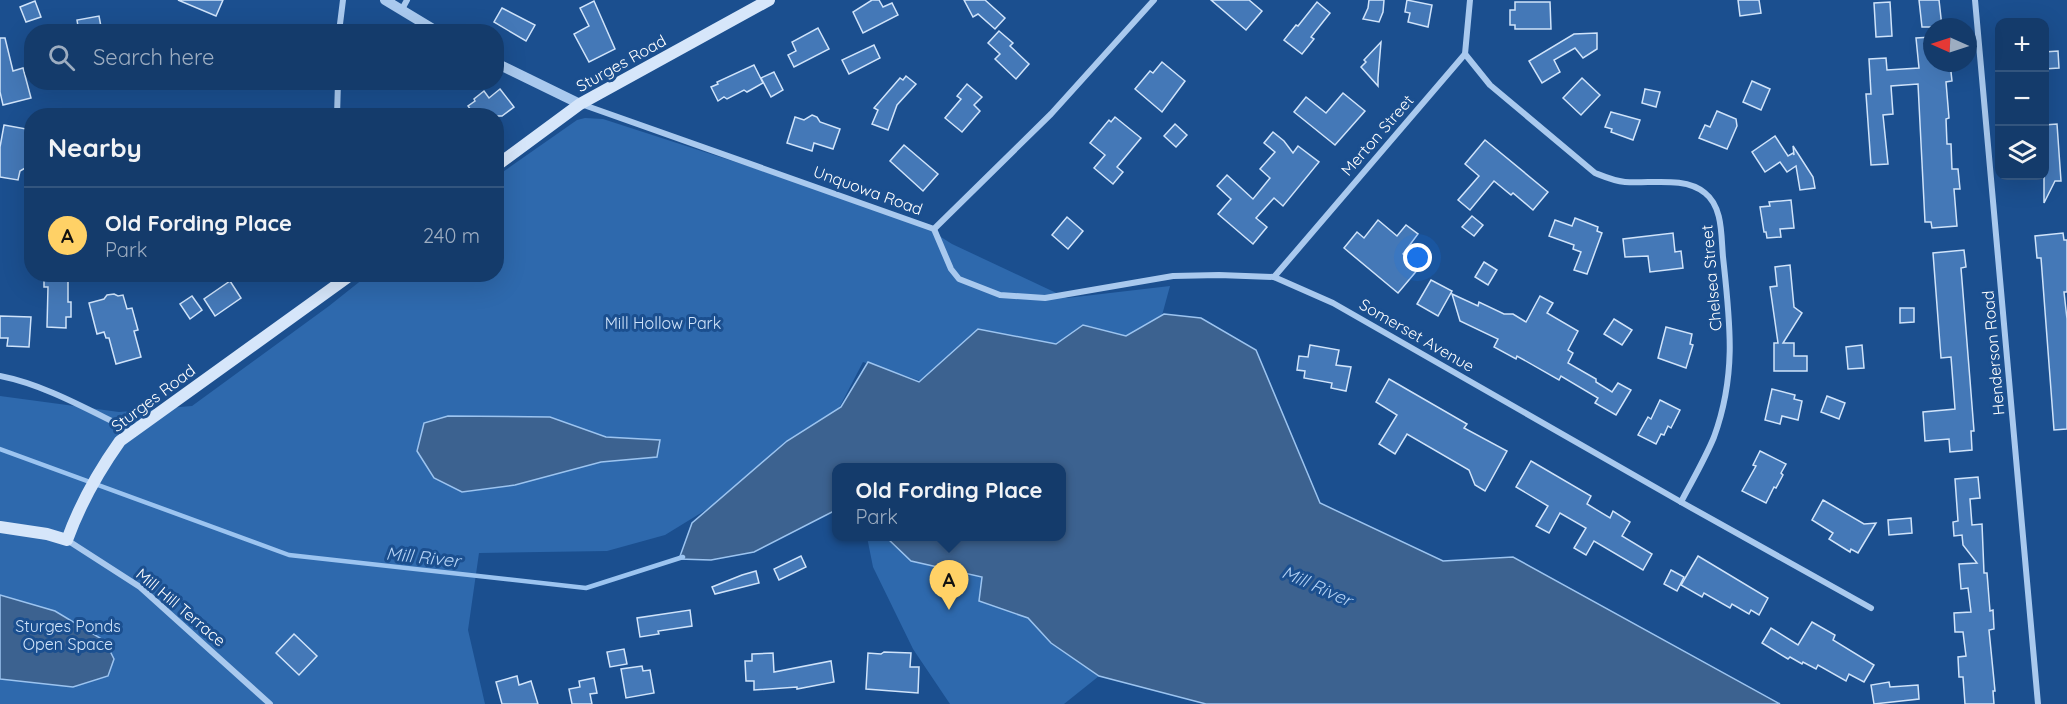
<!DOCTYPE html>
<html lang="en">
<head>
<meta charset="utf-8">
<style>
  body { margin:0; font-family:Quicksand,sans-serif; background:#1d4271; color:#f1f3f6 }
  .controls { position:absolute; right:18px; top:18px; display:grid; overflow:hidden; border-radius:12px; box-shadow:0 6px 24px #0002 }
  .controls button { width:54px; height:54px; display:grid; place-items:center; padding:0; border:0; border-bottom:2px solid #33557e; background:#143b6b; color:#f1f3f6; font:30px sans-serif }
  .compass { position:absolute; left:1923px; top:18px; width:54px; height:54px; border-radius:50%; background:#143b6b; box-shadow:0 6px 24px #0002; rotate:273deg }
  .you { position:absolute; left:1418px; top:258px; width:21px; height:21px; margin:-15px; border:4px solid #fff; border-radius:50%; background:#1a73e8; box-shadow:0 0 0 9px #1a73e833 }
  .badge { display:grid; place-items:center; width:39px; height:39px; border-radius:50%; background:#ffd166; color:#111; font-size:20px; font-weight:700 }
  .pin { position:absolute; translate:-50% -50px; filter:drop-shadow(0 2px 3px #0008) }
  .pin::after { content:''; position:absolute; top:32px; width:21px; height:18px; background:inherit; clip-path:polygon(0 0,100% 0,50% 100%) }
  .popup { position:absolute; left:832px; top:463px; width:234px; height:78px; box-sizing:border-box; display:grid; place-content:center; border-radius:12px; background:#143b6b; filter:drop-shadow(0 2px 4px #0005); font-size:20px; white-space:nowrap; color:#9dadc1 }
  .popup b { font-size:22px; color:#f1f3f6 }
  .popup::after { content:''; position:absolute; left:50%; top:100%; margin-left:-12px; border:12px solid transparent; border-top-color:#143b6b }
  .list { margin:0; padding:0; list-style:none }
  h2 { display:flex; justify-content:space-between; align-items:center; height:78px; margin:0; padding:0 24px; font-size:26px }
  h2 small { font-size:20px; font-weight:400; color:#9dadc1 }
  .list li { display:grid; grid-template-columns:39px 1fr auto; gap:18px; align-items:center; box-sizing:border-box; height:96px; padding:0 24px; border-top:2px solid #33557e }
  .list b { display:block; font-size:22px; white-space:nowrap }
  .list p { margin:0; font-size:20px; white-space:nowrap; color:#9dadc1 }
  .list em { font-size:20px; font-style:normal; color:#9dadc1 }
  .icon { flex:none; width:33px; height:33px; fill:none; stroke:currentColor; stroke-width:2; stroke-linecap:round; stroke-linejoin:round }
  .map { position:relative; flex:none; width:2067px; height:704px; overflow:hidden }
  .search { position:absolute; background:#143b6b; box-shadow:0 6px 24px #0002; left:24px; top:24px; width:480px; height:66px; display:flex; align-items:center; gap:15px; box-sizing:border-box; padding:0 21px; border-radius:24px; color:#9dadc1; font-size:22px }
  .panel { position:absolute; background:#143b6b; box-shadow:0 6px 24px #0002; left:24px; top:108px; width:480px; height:174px; border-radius:24px }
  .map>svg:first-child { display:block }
  .green { fill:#2e69ad }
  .water { fill:#3c6290; stroke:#9cc4f0; stroke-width:1.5 }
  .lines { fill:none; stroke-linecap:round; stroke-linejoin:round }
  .stream { stroke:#9cc4f0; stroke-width:4.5 }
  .building { fill:#4478b7; stroke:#cfe3fa; stroke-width:1.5 }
  .minor { stroke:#a9c9ee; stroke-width:6 }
  .tertiary { stroke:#a9c9ee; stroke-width:10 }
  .secondary { stroke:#d6e6fa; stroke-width:12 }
  .labels { text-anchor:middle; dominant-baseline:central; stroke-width:6; stroke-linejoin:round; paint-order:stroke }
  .street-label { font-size:16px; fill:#fff; stroke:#1b4f8f }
  .park-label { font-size:16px; fill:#cfe3fa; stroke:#1b4f8f }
  .water-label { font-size:18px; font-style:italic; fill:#b5d3f5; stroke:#1b4f8f }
</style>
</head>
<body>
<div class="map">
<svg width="2067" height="704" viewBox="0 0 2067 704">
  <rect width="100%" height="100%" fill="#1b4f8f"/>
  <g class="green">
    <path d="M585,118L603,119L914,220L952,244L1067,298L1170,286L1161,319L1126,336L1087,326L1053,346L921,381L863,362L839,408L709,508L665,535L607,551L479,553L468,630L485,704H0V396L119,412L192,406L329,306L368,275L496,274L497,176L577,120Z"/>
    <path d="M867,537H886L912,561L982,577L979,601L1028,618L1051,643L1099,676L1064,704H950L913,649L873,567Z"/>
  </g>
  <g class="water">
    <path d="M1164,314L1201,318L1256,350L1320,503L1443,561L1513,557L1780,704H1206L1099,676L1051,643L1028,618L979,601L982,577L911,561L886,537L1062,536V468H836V510L754,552L711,560L679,559L692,523L787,441L841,407L868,362L919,382L978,329L1056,344L1083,325L1126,336Z"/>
    <path d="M448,416L550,417L606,437L660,440L657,457L601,462L515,485L462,492L434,478L417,451L424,423Z"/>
    <path d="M0,595L55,611L105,641L114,659L108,676L73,687L0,679Z"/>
  </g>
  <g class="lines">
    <path class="stream" d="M0,449L289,555L586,588L683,557"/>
  </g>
  <g class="building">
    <path d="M178,0H223L216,16Z"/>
    <path d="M872,0H879L883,7L892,3L898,15L863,33L853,12Z"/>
    <path d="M964,0H985L1005,18L995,29L978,14L973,17Z"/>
    <path d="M1211,0H1249L1262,11L1246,30Z"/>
    <path d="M1369,0H1384L1383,12L1379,22L1363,19L1368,8Z"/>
    <path d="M1407,0L1432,5L1428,27L1408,22L1410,13L1405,12Z"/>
    <path d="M1738,0H1759L1761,13L1740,16Z"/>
    <path d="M1919,0H1939L1942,27H1922Z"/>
    <path d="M35,1L41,17L26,22L20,7Z"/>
    <path d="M594,1L615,49L589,62L574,34L589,26L580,8Z"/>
    <path d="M1317,2L1330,13L1311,37L1314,39L1302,54L1284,40L1296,25L1298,26Z"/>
    <path d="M1515,2H1550L1551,29H1515V25H1510V10H1515Z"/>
    <path d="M1890,2L1892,36L1876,37L1874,3Z"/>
    <path d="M502,8L535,25L526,41L494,22Z"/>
    <path d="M99,16L102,32H79L77,20Z"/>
    <path d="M818,28L829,49L794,67L788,55L796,51L792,42Z"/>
    <path d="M999,31L1013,43L1010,46L1029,64L1016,79L995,59L1000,54L988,43Z"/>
    <path d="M1597,33V49L1583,58L1575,48L1554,60L1560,72L1542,83L1529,61L1574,34Z"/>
    <path d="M1932,37V63H1950L1952,81L1946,82L1949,118L1946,119L1947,144H1951L1952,169H1958L1960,189H1954L1957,226L1932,228L1931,222H1925L1918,84L1891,86L1893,114L1883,115L1888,164L1871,165L1866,94H1871L1869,59L1886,58L1887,70L1919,68L1916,38Z"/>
    <path d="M0,38H5L13,71L23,68L31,98L3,105L0,92Z"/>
    <path d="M1381,42L1378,78V86L1361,67L1366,62L1364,60Z"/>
    <path d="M874,45L880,58L849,74L842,60Z"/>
    <path d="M2058,51L2059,68L2044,69V52Z"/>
    <path d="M1162,62L1185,81L1162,112L1135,89L1150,71L1153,73Z"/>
    <path d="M754,65L763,83L747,92L744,90L727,99L724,97L718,101L711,87L718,84L717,82Z"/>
    <path d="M774,72L783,90L771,97L761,78Z"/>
    <path d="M906,76L916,84L897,105L888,130L872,124L878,110L874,108L900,78L903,80Z"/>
    <path d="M1582,78L1600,95L1581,115L1563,98Z"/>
    <path d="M1752,81L1770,89L1761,110L1743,102Z"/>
    <path d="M967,84L982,97L974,105L980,111L962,132L945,118L961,99L957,96Z"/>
    <path d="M500,89L514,107L502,116H475L468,106L475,101L474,99L484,91L489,98Z"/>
    <path d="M1645,89L1660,92L1656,107L1642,103Z"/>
    <path d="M1343,93L1365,111L1335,145L1294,112L1306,97L1326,113Z"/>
    <path d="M1717,111L1736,119L1737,126L1727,149L1699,138L1705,125L1710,127Z"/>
    <path d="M1611,112L1640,120L1633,140L1611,132L1612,129L1605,127Z"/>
    <path d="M812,115L817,117L820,122L840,129L833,149L814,143L812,151L787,143L795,117L804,120Z"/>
    <path d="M1115,117L1141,138L1117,167L1123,172L1113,184L1094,168L1105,155L1090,143L1109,120L1111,122Z"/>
    <path d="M1175,124L1187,135L1176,147L1164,136Z"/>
    <path d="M2057,124L2061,181H2055L2044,203V125Z"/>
    <path d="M4,125L32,130L27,167L20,171L18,180L0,177V147Z"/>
    <path d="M1273,132L1284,141L1293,153L1298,146L1319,162L1283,206L1274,198L1256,218L1267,227L1253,244L1218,214L1231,199L1217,186L1227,175L1253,199L1270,178L1260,169L1275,152L1264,143Z"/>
    <path d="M1775,136L1788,156L1793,153L1794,155L1793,146L1813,177L1815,188L1800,190L1796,166L1787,172L1780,162L1765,172L1752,152Z"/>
    <path d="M1485,140L1548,192L1533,210L1513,193L1511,195L1494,181L1470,210L1458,200L1479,176L1465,164Z"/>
    <path d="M904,145L938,174L923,191L890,161Z"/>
    <path d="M1791,200L1794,228L1780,229L1781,237L1767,238L1766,232H1764L1760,207L1770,206L1769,202Z"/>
    <path d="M1472,216L1483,225L1474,236L1462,227Z"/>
    <path d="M1067,217L1083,231L1068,249L1052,235Z"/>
    <path d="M1575,218L1598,227L1597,231L1602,233L1587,274L1574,270L1581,252L1573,249L1574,245L1549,236L1555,220L1572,226Z"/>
    <path d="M1378,220L1397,236L1406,225L1418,234L1403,254L1419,268L1398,293L1344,248L1357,232L1364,238Z"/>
    <path d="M1673,233L1675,252L1681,251L1683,268L1650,272L1648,256L1625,257L1623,239Z"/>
    <path d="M2063,233L2064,240H2067V292H2064L2067,319V429L2054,430L2041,258H2037L2035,236Z"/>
    <path d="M1964,250L1966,267L1961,268L1970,380L1974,431H1971L1972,450L1950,452L1949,439L1925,441L1923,412L1955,409L1951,357L1941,358L1933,253Z"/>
    <path d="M1484,262L1497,270L1488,285L1475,277Z"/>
    <path d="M1790,265L1794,307L1802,313L1783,343H1794V356H1807V371H1774V343H1778L1770,287L1777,286L1775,267Z"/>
    <path d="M44,274H68V302H71V317H66V328L47,327L48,287H44Z"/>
    <path d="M1431,280L1452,291L1438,316L1417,304Z"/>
    <path d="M230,281L241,298L215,316L204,299Z"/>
    <path d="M114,294L118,296L123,295L127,309L132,308L138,330L134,331L141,357L116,364L109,338H106L104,332L97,334L89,303L104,299L107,295Z"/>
    <path d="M1452,294L1478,306L1479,302L1504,314H1513L1526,322L1540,296L1553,303L1547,313L1578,331L1568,350L1573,353L1568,363L1596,379V382L1612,392L1618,383L1631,390L1616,415L1595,403L1598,398L1561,376L1559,380L1517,356L1516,359L1494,347L1498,339L1460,321Z"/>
    <path d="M192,296L202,310L190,319L180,304Z"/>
    <path d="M1900,308H1914V322L1900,323Z"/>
    <path d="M0,316L31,317L29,347L7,346L8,338H0Z"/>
    <path d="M1614,319L1632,330L1622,345L1604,334Z"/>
    <path d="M1666,327L1692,334L1690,344L1693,345L1686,368L1658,358Z"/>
    <path d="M1310,345L1339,350L1336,365L1351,367L1346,391L1331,388L1332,383L1304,378L1305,371L1297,370L1299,356L1308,357Z"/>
    <path d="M1862,345L1864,368L1848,369L1846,347Z"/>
    <path d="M1389,379L1467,424L1464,428L1507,451L1485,491L1475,485L1469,470L1407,434L1395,454L1379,444L1397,415L1376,402Z"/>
    <path d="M1772,389L1795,395L1794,399L1802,401L1798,420L1782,416L1780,424L1765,420Z"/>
    <path d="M1827,396L1845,403L1839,419L1821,412Z"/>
    <path d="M1660,400L1680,410L1671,428L1668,426L1664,435L1661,434L1656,444L1638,435L1648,417L1651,419Z"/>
    <path d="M1760,451L1786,464L1781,473L1783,475L1776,488L1774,487L1766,503L1742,491L1756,466L1753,465Z"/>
    <path d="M1531,461L1591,496L1587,504L1610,518L1613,511L1630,522L1622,536L1652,554L1643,570L1594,541L1586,555L1574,548L1586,528L1560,513L1549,533L1536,526L1548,506L1516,487Z"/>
    <path d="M1978,477L1980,498L1970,499L1972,525L1982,524L1984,573H1987L1990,611L1993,610L1994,629L1989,630L1995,691H1993L1994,704H1965L1963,677H1959L1958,657L1966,656L1963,632H1955L1954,613L1971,612L1968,588L1961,589L1959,564L1977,563L1963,545L1962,535L1954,536L1953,522L1958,521L1955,479Z"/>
    <path d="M1823,500L1864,524L1876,523L1858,553L1851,549L1850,552L1829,539L1833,533L1812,520Z"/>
    <path d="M1911,518L1912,533L1889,535L1888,520Z"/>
    <path d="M801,556L806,567L779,580L774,569Z"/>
    <path d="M1698,556L1768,598L1759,615L1751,610L1749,614L1732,604L1730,608L1704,593L1702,597L1681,585Z"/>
    <path d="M1671,570L1684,577L1677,591L1664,584Z"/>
    <path d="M756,571L759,583L715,594L712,587L742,575Z"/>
    <path d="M690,610L692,626L658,631L659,634L640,637L637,618Z"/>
    <path d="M1812,622L1835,635L1833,640L1874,665L1864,682L1849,674L1846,681L1818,665L1816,669L1803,662L1802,664L1790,657L1788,659L1762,643L1771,628L1798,645Z"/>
    <path d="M294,634L317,656L299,675L276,653Z"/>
    <path d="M624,649L627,664L610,667L607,652Z"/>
    <path d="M884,652L911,653L910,667H919L918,693L866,689L868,653L881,654Z"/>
    <path d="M773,653L774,672L831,661L834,682L797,689V687L754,690V681H746L745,661H752V654Z"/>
    <path d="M642,666L643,671L650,670L654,693L626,698L621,669Z"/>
    <path d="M517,676L519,685L531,681L538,704H502L496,682Z"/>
    <path d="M594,678L597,693L590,694L592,704H572L569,689L580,687L579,681Z"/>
    <path d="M1889,682L1890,687L1918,685L1919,699L1874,704L1871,685Z"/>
  </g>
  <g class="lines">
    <g class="minor">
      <path d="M1975,0L2038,704"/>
      <path d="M401,11L407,0"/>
      <path d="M144,32C153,26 161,25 171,32"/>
      <path d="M339,32L343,0"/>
      <path d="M1465,54L1490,85L1595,173C1605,177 1614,181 1625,182C1650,184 1685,176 1705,193C1723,207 1721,236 1723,257C1730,322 1737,374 1714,437C1705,459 1692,481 1681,502"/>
      <path d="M581,104L934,229L1051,114L1154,0"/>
      <path d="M337,116L338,82"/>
      <path d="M934,229L951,269L959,279L1000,295L1045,298L1173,276L1219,275L1274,277L1333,303L1681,502L1871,608"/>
      <path d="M1274,277L1465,54L1470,0"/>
      <path d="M0,376C46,385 90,411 132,431"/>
      <path d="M67,540L140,587L270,704"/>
    </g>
    <g class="tertiary">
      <path d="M385,0L438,32"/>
      <path d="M496,63L580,104"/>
    </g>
    <g class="secondary">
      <path d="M496,166L580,104L769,0"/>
      <path d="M0,527L47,534L67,540C80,504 98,472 120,441L352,274"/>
    </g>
  </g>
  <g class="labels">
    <g class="street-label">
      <text transform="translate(621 63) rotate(-29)">Sturges Road</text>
      <text transform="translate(1377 135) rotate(-49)">Merton Street</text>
      <text transform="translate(868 190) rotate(20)">Unquowa Road</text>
      <text transform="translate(1711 278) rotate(-95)">Chelsea Street</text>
      <text transform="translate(1417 335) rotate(30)">Somerset Avenue</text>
      <text transform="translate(1993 353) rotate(-95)">Henderson Road</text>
      <text transform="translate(153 398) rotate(-37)">Sturges Road</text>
      <text transform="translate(181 607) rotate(40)">Mill Hill Terrace</text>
    </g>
    <g class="park-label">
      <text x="663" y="323">Mill Hollow Park</text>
      <text x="68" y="626">Sturges Ponds<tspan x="68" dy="18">Open Space</tspan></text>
    </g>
    <g class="water-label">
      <text transform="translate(423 557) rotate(6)">Mill River</text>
      <text transform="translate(1317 586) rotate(24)">Mill River</text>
    </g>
  </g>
</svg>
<div class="controls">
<button>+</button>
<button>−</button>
<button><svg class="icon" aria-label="layers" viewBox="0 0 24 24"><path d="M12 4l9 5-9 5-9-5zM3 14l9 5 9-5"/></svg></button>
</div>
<svg class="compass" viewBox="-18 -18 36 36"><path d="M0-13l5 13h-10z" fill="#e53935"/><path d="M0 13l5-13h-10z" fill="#9dadc1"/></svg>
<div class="you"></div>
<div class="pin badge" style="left:949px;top:610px">A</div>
<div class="popup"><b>Old Fording Place</b>Park</div>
<div class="search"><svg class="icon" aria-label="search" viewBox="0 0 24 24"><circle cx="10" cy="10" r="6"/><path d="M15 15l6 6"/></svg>Search here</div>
<section class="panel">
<h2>Nearby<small></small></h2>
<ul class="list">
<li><span class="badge">A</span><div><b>Old Fording Place</b><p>Park</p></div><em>240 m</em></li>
</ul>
</section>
</div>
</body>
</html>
